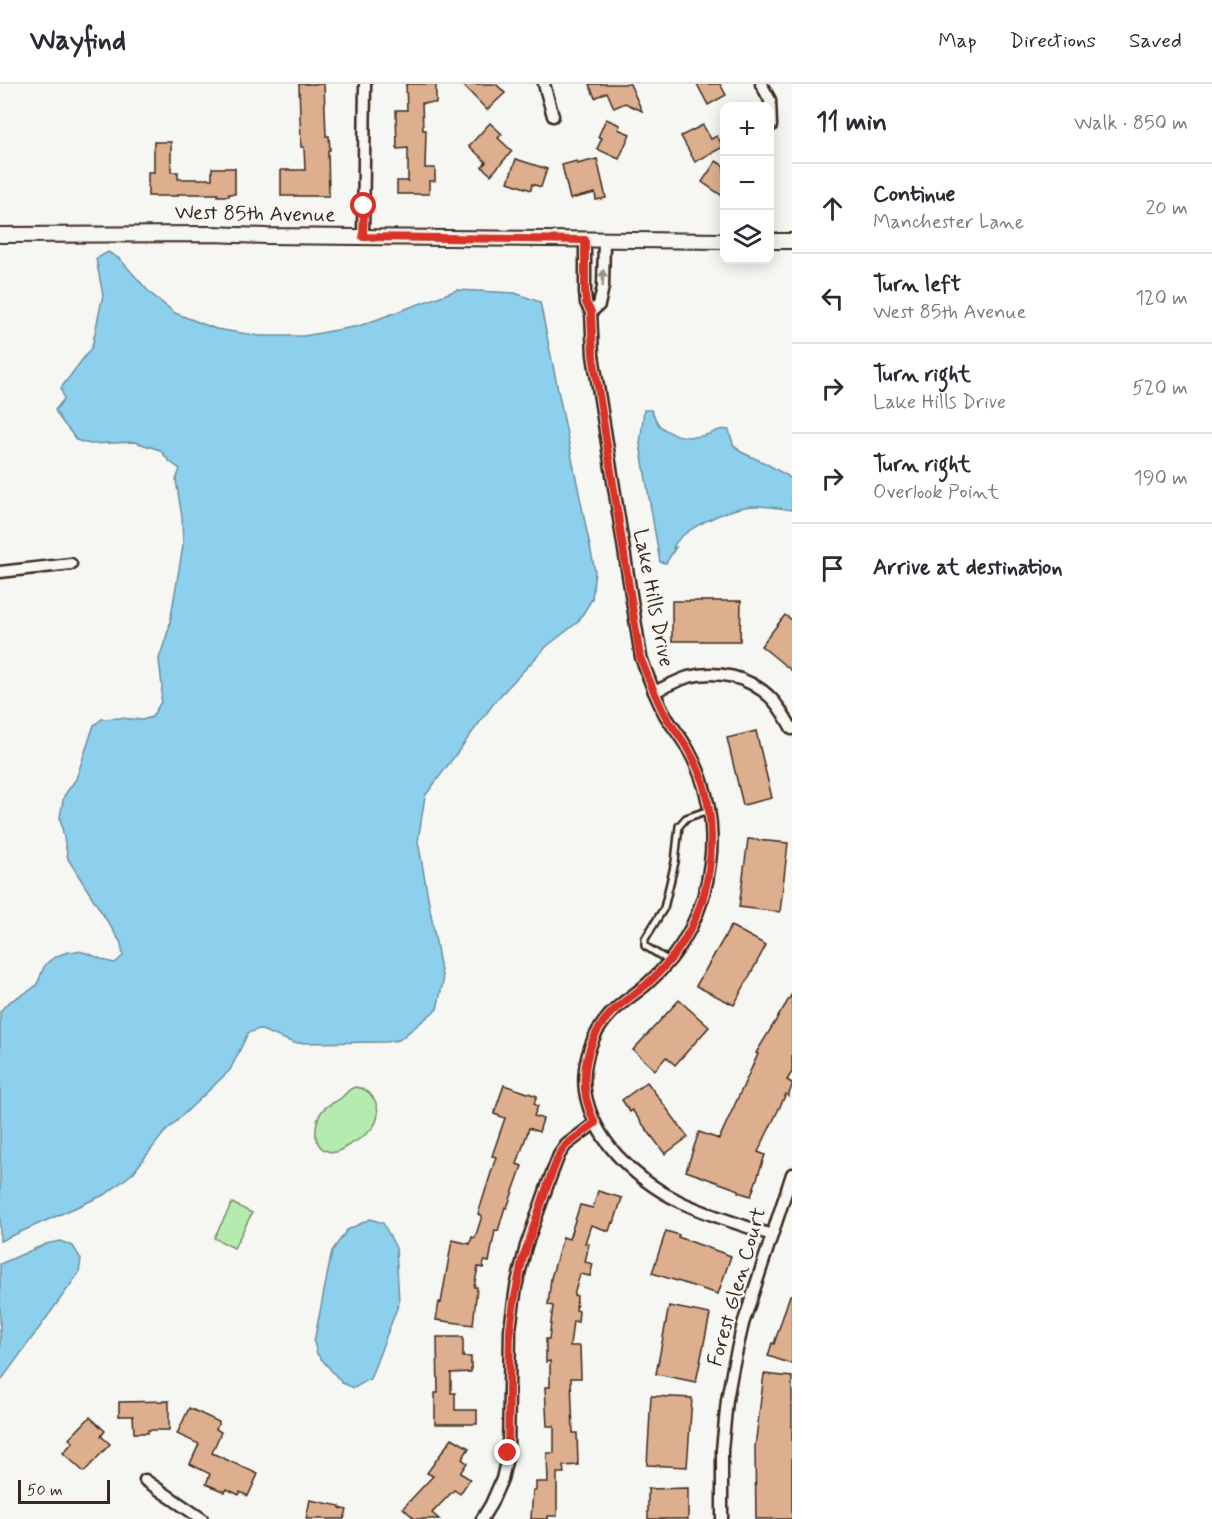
<!DOCTYPE html>
<html lang="en">
<head>
<meta charset="utf-8">
<style>
  body { margin:0; font-family:Mynerve,sans-serif; background:#f7f7f7; color:#2b2b33 }
  .controls { position:absolute; right:18px; top:18px; display:grid; overflow:hidden; border-radius:12px; box-shadow:0 3px 15px #0003 }
  .controls button { width:54px; height:54px; display:grid; place-items:center; padding:0; border:0; border-bottom:2px solid #e1e1e2; background:#fff; color:#2b2b33; font:30px sans-serif }
  .scale { position:absolute; left:18px; bottom:15px; width:92px; box-sizing:border-box; padding-left:6px; border:3px solid #3b2a1e; border-top:0; font-size:16px; line-height:21px; white-space:nowrap; color:#3b2a1e; -webkit-text-stroke:4px #f6f6f2; paint-order:stroke }
  .stop { position:absolute; width:18px; height:18px; margin:-14px; border:4px solid #d93025; border-radius:50%; background:#fff }
  .stop.end { background:#d93025; border-color:#fff; box-shadow:0 2px 6px #0008 }
  .list { margin:0; padding:0; list-style:none }
  h2 { display:flex; justify-content:space-between; align-items:center; height:78px; margin:0; padding:0 24px; font-size:26px }
  h2 small { font-size:20px; font-weight:400; color:#7c7c81 }
  .list li { display:grid; grid-template-columns:39px 1fr auto; gap:18px; align-items:center; box-sizing:border-box; height:90px; padding:0 24px; border-top:2px solid #e1e1e2 }
  .list b { display:block; font-size:22px; white-space:nowrap }
  .list p { margin:0; font-size:20px; white-space:nowrap; color:#7c7c81 }
  .list em { font-size:20px; font-style:normal; color:#7c7c81 }
  .icon { flex:none; width:33px; height:33px; fill:none; stroke:currentColor; stroke-width:2; stroke-linecap:round; stroke-linejoin:round }
  .map { position:relative; flex:none; width:792px; height:1435px; overflow:hidden }
  header { display:flex; align-items:center; gap:36px; box-sizing:border-box; height:84px; padding:0 30px; background:#fff; border-bottom:2px solid #e1e1e2 }
  header strong { font-size:28px }
  nav { display:flex; gap:33px; margin-inline-start:auto; font-size:21px }
  main { display:flex }
  aside { flex:1; background:#fff }
  .map>svg:first-child { display:block }
  .green { fill:#b4ecb0; stroke:#788b67; stroke-width:1.5 }
  .water { fill:#8dd0ee; stroke:#6c8e9b; stroke-width:1.5 }
  .building { fill:#deaf8f; stroke:#3b2a1e; stroke-width:1.5 }
  .lines { fill:none; stroke-linecap:round; stroke-linejoin:round }
  .service-casing { stroke:#3b2a1e; stroke-width:10 }
  .minor-casing { stroke:#3b2a1e; stroke-width:15 }
  .tertiary-casing { stroke:#3b2a1e; stroke-width:18 }
  .service { stroke:#f6f6f2; stroke-width:5 }
  .minor { stroke:#f6f6f2; stroke-width:10 }
  .tertiary { stroke:#f6f6f2; stroke-width:14 }
  .oneway { fill:#989088 }
  .route { stroke:#d93025; stroke-width:8 }
  .labels { text-anchor:middle; dominant-baseline:central; stroke-width:5; stroke-linejoin:round; paint-order:stroke }
  .street-label { font-size:21px; fill:#3b2a1e; stroke:#f6f6f2 }
</style>
</head>
<body>
<header>
<strong>Wayfind</strong>
<nav><a>Map</a><a>Directions</a><a>Saved</a></nav>
</header>
<main>
<div class="map">
<svg width="792" height="1435" viewBox="0 0 792 1435">
  <rect width="100%" height="100%" fill="#f6f6f2"/>
  <filter id="ink" filterUnits="userSpaceOnUse"><feTurbulence type="fractalNoise" baseFrequency=".0167" numOctaves="2"/><feDisplacementMap in="SourceGraphic" scale="12" xChannelSelector="R" yChannelSelector="G"/><feConvolveMatrix kernelMatrix="1 2 1 2 8 2 1 2 1" color-interpolation-filters="sRGB"/></filter>
  <g filter="url(#ink)">
    <g class="green">
      <path d="M355,1003C364,1004 369,1007 374,1015C386,1038 368,1051 349,1061C345,1063 340,1067 336,1068C332,1069 327,1067 323,1065C312,1057 315,1037 322,1027C327,1020 335,1019 341,1014C347,1009 348,1005 355,1003Z"/>
      <path d="M232,1119L252,1129L234,1164L214,1154Z"/>
    </g>
    <g class="water">
      <path d="M108,168L120,175L150,209L175,229L216,245L260,252H304L359,242L457,206L515,209L540,218L595,487L592,515L578,538L547,562L497,615L425,712L418,757L443,898L437,925L399,956L386,958L294,959L259,945L248,949L230,986L163,1050L133,1089L106,1110L0,1157V928C8,915 21,913 33,904C41,899 40,887 46,880C50,876 57,872 62,870C84,861 95,876 115,879L123,872L121,859L68,775L60,733L64,712L76,695L94,641L102,635L121,634L142,636L152,633L161,618L162,602L159,575L169,544L183,462L182,433L176,396L180,385L169,377L160,366L135,358L90,360L76,356C69,344 61,339 55,326L64,315L61,304L92,263L103,211L96,175Z"/>
      <path d="M644,326H651C654,331 656,338 660,342C672,353 692,355 706,351C716,348 719,344 729,346L733,360L741,368L765,379L788,392L792,397V426C777,424 760,420 745,423C727,426 679,446 673,464L676,463L666,479L660,478L640,360Z"/>
      <path d="M370,1135L383,1139L396,1164L399,1219L370,1295L354,1304L342,1299L317,1270L314,1258L332,1167L347,1146Z"/>
      <path d="M60,1157L73,1162L81,1175L79,1189L0,1298V1180L46,1160Z"/>
    </g>
    <g class="building">
      <path d="M299,0H324L326,52H329L330,66H328L329,112H281V86H305L304,63H301Z"/>
      <path d="M406,0H436V19H422L423,46H426L425,84H435V97H429V110H397V97H408V64L397,65L396,26H407Z"/>
      <path d="M462,0H496L505,9L487,26Z"/>
      <path d="M589,0H630L642,27L625,19L614,24L607,8L595,14Z"/>
      <path d="M697,0H720L726,11L708,21Z"/>
      <path d="M606,35L620,41L618,45L630,50L619,75L597,65L602,54L598,53Z"/>
      <path d="M490,39L502,50L498,54L512,67L491,91L482,83L486,78L469,62Z"/>
      <path d="M703,41L711,55L717,52L723,63L695,78L681,52Z"/>
      <path d="M154,58H171V88H178V95H212V84H235V110H229V112H218V110H178V112H148V88H154Z"/>
      <path d="M516,75L547,85L541,103L532,100L531,106L508,98Z"/>
      <path d="M597,75L606,114L596,116L595,109L570,115L562,81L577,77V80Z"/>
      <path d="M716,77L724,82V113L702,98Z"/>
      <path d="M672,517H741L740,557H672Z"/>
      <path d="M785,531L792,536V587L761,562Z"/>
      <path d="M756,647L772,714L743,721L727,654Z"/>
      <path d="M748,755L788,759L780,828L739,823Z"/>
      <path d="M731,842L766,861L734,921L696,902Z"/>
      <path d="M792,910V988L787,996L792,999V1002L788,1012L786,1010L758,1068L765,1071L751,1112L738,1108L739,1106L686,1087L699,1048L719,1055L758,970L756,969Z"/>
      <path d="M679,916L709,943L675,981L666,973L655,986L633,966Z"/>
      <path d="M647,998L688,1053L665,1070L632,1026L630,1028L622,1016Z"/>
      <path d="M504,1001L537,1012L534,1020L538,1022L534,1032L543,1035L539,1048L529,1044L517,1080L522,1082L507,1124L505,1123L498,1147L495,1146L489,1178L484,1177L483,1184L478,1183L474,1203H477L473,1241L436,1236L439,1218L441,1219L452,1156L470,1160L472,1153L475,1154L482,1132L478,1130L496,1073L492,1072L505,1034L494,1030Z"/>
      <path d="M598,1107L622,1114L614,1139L612,1138L609,1147L591,1141L585,1159L589,1160L585,1178L593,1180L590,1192L580,1190L574,1211L577,1212L576,1226L579,1227L578,1238L573,1237L570,1262H580L581,1294H571L573,1349H577L578,1381L563,1382L564,1389H557V1432H548V1435H531L533,1406H536V1398H548L547,1369H554V1342H547L545,1303H550V1277L546,1278V1255H549L553,1222L548,1221L551,1194L563,1153L569,1155L580,1121L593,1124Z"/>
      <path d="M666,1147L679,1151L678,1153L731,1172L718,1210L652,1189Z"/>
      <path d="M790,1211H792V1280L768,1272L772,1259L774,1260Z"/>
      <path d="M669,1222L710,1230L696,1298L656,1290Z"/>
      <path d="M437,1253H463V1273H471V1288L451,1289V1309H455V1326H477V1340H435V1309H438Z"/>
      <path d="M764,1290L792,1293V1435H756L755,1363Z"/>
      <path d="M651,1312L692,1314L687,1383L647,1381Z"/>
      <path d="M169,1317V1346H148V1349H134L133,1332H119V1318Z"/>
      <path d="M189,1324L219,1338L216,1345L221,1348L212,1369L258,1390L248,1412L240,1408L239,1411L227,1405L225,1408L206,1400L210,1390L190,1380L199,1360L177,1350Z"/>
      <path d="M90,1333L105,1347L101,1352L110,1360L84,1388L63,1369L73,1358L69,1355Z"/>
      <path d="M452,1354L469,1364L462,1375L467,1379L460,1389L470,1395L460,1410L454,1406L432,1429L439,1435H415L403,1424L433,1392L427,1389Z"/>
      <path d="M688,1404V1435H648V1405Z"/>
      <path d="M310,1416L340,1422V1424L347,1426L344,1435H306Z"/>
    </g>
    <g class="lines">
      <defs>
        <path id="service" d="M669,877L645,862V855L664,824L675,778L679,742L686,734L709,726"/>
        <g id="minor">
          <path d="M544,0L553,32"/>
          <path d="M761,0L770,16L771,42"/>
          <path d="M363,153L365,0"/>
          <path d="M585,156V208L586,219L591,228L593,271L641,573C648,593 655,612 665,631C673,644 683,655 690,669C708,702 715,742 710,779C705,825 683,869 647,900C632,913 615,922 603,939C589,957 582,985 585,1007C589,1032 601,1053 617,1071C662,1120 712,1131 772,1151"/>
          <path d="M591,228L599,221L603,203L604,156"/>
          <path d="M0,488L71,480"/>
          <path d="M654,608C665,603 676,597 688,593C717,585 750,593 771,614C780,623 786,634 792,645"/>
          <path d="M145,1396L202,1435"/>
          <path d="M482,1435L491,1420L502,1395L508,1369L510,1245L516,1203L526,1162L550,1094L559,1071L566,1061L595,1039"/>
          <path d="M722,1435V1366L727,1316L733,1283L743,1240L792,1090"/>
        </g>
        <g id="tertiary">
          <path d="M0,151L212,150L266,152L724,157"/>
          <path d="M770,157H792"/>
        </g>
      </defs>
      <use href="#service" class="service-casing"/>
      <use href="#minor" class="minor-casing"/>
      <use href="#tertiary" class="tertiary-casing"/>
      <use href="#service" class="service"/>
      <use href="#minor" class="minor"/>
      <use href="#tertiary" class="tertiary"/>
    </g>
    <defs><path id="oneway-solid" d="M-6-.8H1V-3.2L6.5 0L1 3.2V.8H-6Z" transform="scale(1.5)"/></defs>
    <use class="oneway" href="#oneway-solid" transform="translate(603 194) rotate(-88)"/>
  </g>
  <g class="lines" filter="url(#ink)">
    <path class="route" d="M364,122L363,153L585,156V208L586,219L591,228L593,271L640,573C648,593 655,612 665,631C672,643 681,653 688,665C703,690 711,722 711,752C712,794 700,837 674,871C666,881 656,892 646,901C635,910 622,918 611,929C590,950 581,984 586,1013C588,1022 591,1031 595,1039L566,1061L559,1071L550,1094L522,1177L514,1218L510,1245L508,1369"/>
  </g>
  <g class="labels">
    <g class="street-label">
      <text transform="translate(255 130) rotate(1)">West 85th Avenue</text>
      <text transform="translate(653 514) rotate(79)">Lake Hills Drive</text>
      <text transform="translate(737 1203) rotate(-74)">Forest Glen Court</text>
    </g>
  </g>
</svg>
<div class="controls">
<button>+</button>
<button>−</button>
<button><svg class="icon" aria-label="layers" viewBox="0 0 24 24"><path d="M12 4l9 5-9 5-9-5zM3 14l9 5 9-5"/></svg></button>
</div>
<div class="scale">50 m</div>
<div class="stop" style="left:364px;top:122px"></div>
<div class="stop end" style="left:508px;top:1369px"></div>
</div>
<aside>
<h2>11 min<small>Walk · 850 m</small></h2>
<ul class="list">
<li><svg class="icon" aria-label="ahead" viewBox="0 0 24 24"><path d="M12 20V5M6 11l6-6 6 6"/></svg><div><b>Continue</b><p>Manchester Lane</p></div><em>20 m</em></li>
<li><svg class="icon" aria-label="left" viewBox="0 0 24 24"><path d="M17 20v-9H6M10 6l-5 5 5 5"/></svg><div><b>Turn left</b><p>West 85th Avenue</p></div><em>120 m</em></li>
<li><svg class="icon" aria-label="right" viewBox="0 0 24 24"><path d="M7 20v-9h11M14 6l5 5-5 5"/></svg><div><b>Turn right</b><p>Lake Hills Drive</p></div><em>520 m</em></li>
<li><svg class="icon" aria-label="right" viewBox="0 0 24 24"><path d="M7 20v-9h11M14 6l5 5-5 5"/></svg><div><b>Turn right</b><p>Overlook Point</p></div><em>190 m</em></li>
<li><svg class="icon" aria-label="arrive" viewBox="0 0 24 24"><path d="M6 21V4h12l-3 4 3 4H6"/></svg><div><b>Arrive at destination</b></div></li>
</ul>
</aside>
</main>
</body>
</html>
